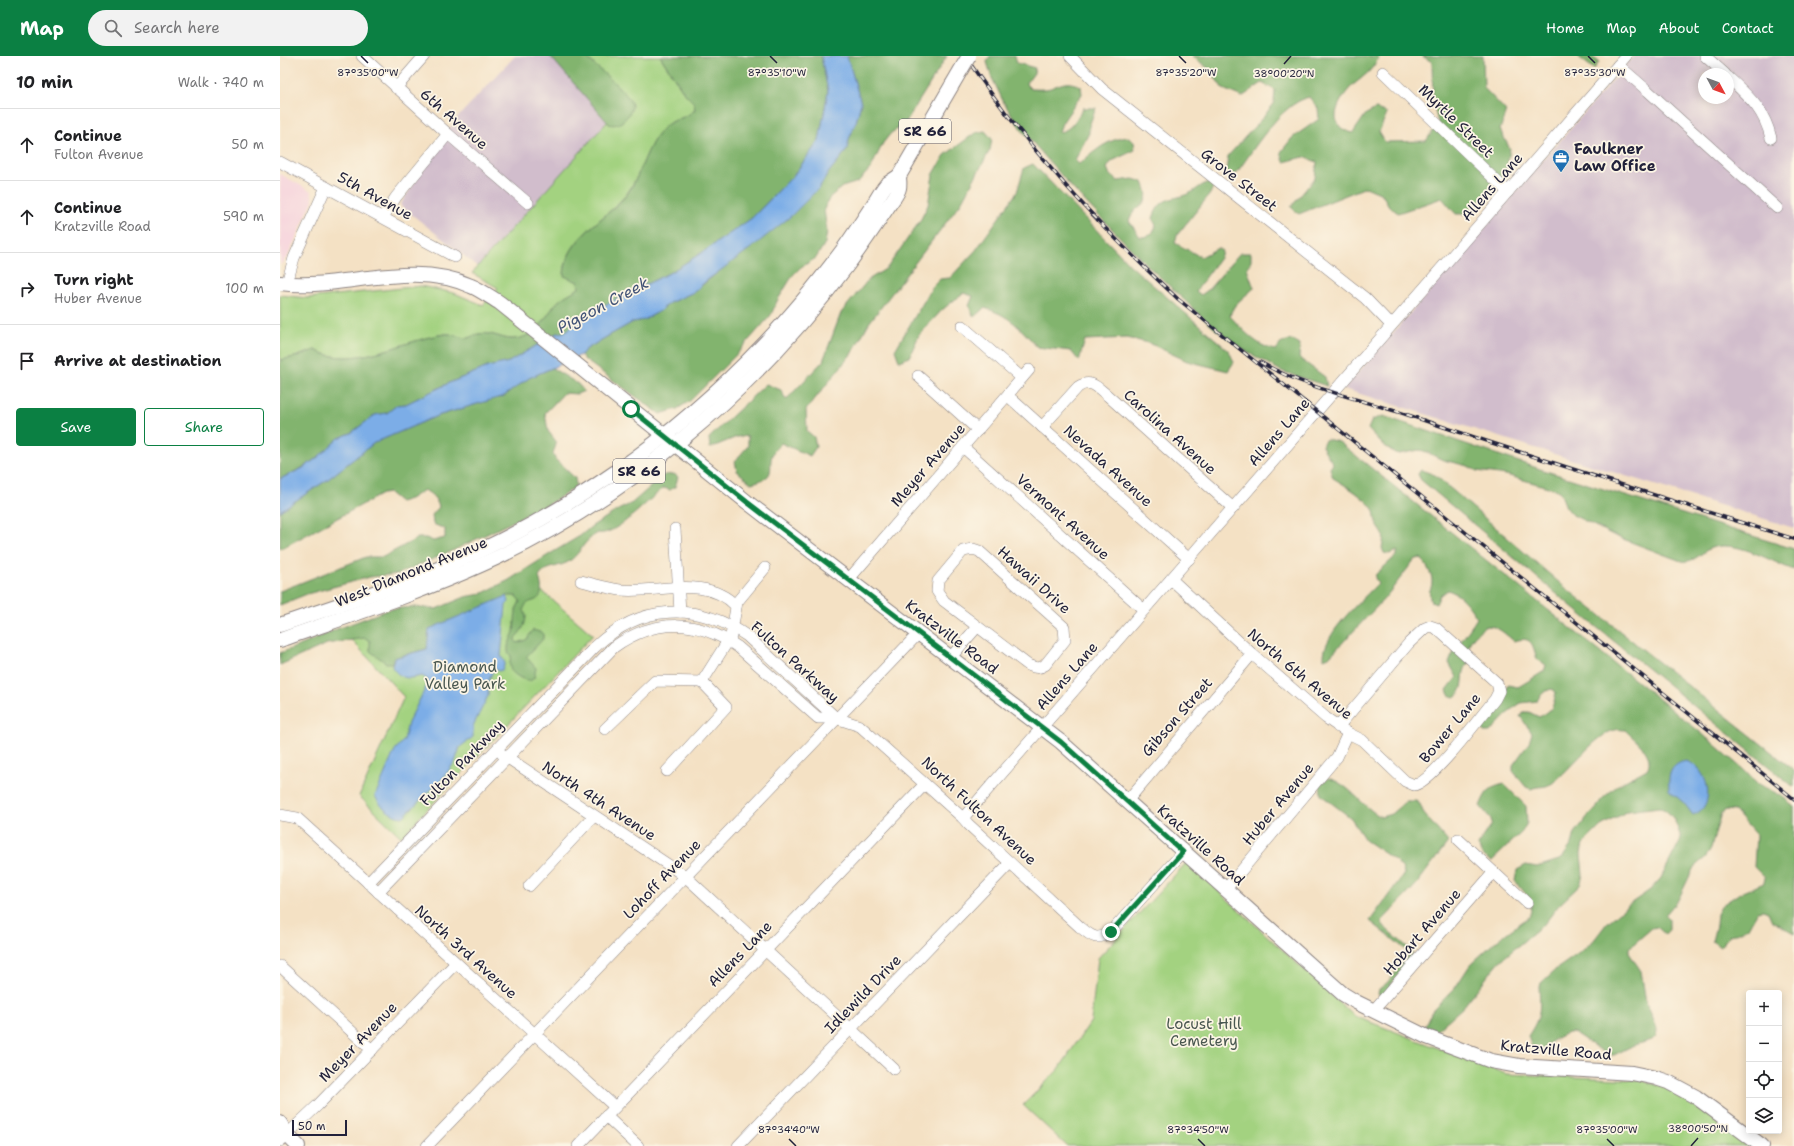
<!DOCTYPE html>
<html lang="en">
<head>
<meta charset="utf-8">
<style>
  body { margin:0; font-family:"Shantell Sans",sans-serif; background:#f2f2f2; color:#202124 }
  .controls { position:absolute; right:12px; bottom:12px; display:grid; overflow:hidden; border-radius:4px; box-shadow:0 2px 10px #0003 }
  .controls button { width:36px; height:36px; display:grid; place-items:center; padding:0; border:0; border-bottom:1px solid #e0e0e0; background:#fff; color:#202124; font:20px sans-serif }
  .compass { position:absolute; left:1418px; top:12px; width:36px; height:36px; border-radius:50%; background:#fff; box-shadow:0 2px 10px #0003; rotate:131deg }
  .scale { position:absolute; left:12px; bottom:10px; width:55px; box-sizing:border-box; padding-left:4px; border:2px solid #22223b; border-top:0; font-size:11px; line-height:14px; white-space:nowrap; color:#22223b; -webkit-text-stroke:3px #fcf5e5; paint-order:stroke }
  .stop { position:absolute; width:12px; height:12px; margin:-9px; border:3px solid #0b8043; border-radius:50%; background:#fff }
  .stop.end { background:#0b8043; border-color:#fff; box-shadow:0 1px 4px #0008 }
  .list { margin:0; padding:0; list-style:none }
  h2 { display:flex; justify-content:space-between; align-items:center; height:52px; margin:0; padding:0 16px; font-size:17px }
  h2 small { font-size:13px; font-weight:400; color:#757577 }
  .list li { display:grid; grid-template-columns:26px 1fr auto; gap:12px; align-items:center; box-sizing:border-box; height:72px; padding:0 16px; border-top:1px solid #e0e0e0 }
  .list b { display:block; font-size:15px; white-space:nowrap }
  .list p { margin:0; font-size:13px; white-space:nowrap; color:#757577 }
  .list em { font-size:13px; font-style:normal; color:#757577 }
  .actions { display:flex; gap:8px; padding:12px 16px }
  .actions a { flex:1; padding:9px 0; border:1px solid #0b8043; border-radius:4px; text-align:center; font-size:14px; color:#0b8043 }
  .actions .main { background:#0b8043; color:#fff }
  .icon { flex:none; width:22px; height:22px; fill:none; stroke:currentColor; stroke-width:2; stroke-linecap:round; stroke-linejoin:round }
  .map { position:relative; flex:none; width:1514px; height:1090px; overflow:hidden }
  header { display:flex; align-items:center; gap:24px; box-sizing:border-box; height:56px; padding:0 20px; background:#0b8043; color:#fff }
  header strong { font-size:19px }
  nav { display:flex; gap:22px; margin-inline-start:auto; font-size:14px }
  .search { width:280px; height:36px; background:#f2f2f2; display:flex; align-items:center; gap:10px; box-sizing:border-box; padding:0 14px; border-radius:22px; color:#757577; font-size:15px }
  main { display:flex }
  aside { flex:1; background:#fff }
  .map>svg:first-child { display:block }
  .built { fill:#f5cfdb }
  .industrial { fill:#d1bdcc; fill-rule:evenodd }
  .green { fill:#a3d280; stroke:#627a5e }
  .forest { fill:#82b46e; stroke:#526b54 }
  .water { fill:#7cade7; stroke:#4f6891 }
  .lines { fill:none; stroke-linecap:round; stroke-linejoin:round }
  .minor-casing { stroke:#8b8280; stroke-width:12 }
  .major-casing { stroke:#8b8280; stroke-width:16 }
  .minor { stroke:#fff; stroke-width:11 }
  .major { stroke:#fff; stroke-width:14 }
  .rail-casing { stroke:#22223b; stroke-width:3.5 }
  .rail { stroke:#fcf5e5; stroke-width:2; stroke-dasharray:6; stroke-linecap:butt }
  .major-bridge-casing { stroke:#8b8280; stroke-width:16; stroke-linecap:butt }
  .major-bridge { stroke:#fff; stroke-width:14 }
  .route { stroke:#0b8043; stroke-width:5 }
  .ticks { fill:none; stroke:#22223b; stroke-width:1.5 }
  .labels { text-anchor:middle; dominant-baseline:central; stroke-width:3.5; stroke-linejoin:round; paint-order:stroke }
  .shield { fill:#fcf5e5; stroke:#63616e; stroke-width:1 }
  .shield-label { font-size:14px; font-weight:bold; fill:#22223b }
  .street-label { font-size:15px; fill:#22223b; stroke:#fcf5e5 }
  .poi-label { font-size:15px; font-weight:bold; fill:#22223b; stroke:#fcf5e5; text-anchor:start }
  .park-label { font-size:15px; fill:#495750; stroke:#fcf5e5 }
  .water-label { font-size:16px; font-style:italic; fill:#425377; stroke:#fcf5e5 }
  .ticks-label { font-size:10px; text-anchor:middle; fill:#22223b; stroke:#fcf5e5; stroke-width:3.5; stroke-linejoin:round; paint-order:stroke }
</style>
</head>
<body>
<header>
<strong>Map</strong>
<div class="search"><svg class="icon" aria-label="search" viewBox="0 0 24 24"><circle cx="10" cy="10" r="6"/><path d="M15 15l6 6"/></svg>Search here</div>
<nav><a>Home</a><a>Map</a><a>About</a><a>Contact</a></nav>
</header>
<main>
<aside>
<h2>10 min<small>Walk · 740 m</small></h2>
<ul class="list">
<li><svg class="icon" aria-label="ahead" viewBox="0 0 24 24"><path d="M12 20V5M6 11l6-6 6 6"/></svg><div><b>Continue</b><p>Fulton Avenue</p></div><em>50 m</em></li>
<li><svg class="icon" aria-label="ahead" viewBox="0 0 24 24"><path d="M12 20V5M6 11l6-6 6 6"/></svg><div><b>Continue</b><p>Kratzville Road</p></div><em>590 m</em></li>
<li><svg class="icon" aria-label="right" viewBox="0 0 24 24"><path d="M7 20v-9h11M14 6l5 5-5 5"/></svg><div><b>Turn right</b><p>Huber Avenue</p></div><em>100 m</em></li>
<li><svg class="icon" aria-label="arrive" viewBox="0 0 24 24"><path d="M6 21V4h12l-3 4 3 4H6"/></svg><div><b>Arrive at destination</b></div></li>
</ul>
<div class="actions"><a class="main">Save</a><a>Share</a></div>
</aside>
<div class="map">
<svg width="1514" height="1090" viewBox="0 0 1514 1090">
  <rect width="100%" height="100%" fill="#fcf5e5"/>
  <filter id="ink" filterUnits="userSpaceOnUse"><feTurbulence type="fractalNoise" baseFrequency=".025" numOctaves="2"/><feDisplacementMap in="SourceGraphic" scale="8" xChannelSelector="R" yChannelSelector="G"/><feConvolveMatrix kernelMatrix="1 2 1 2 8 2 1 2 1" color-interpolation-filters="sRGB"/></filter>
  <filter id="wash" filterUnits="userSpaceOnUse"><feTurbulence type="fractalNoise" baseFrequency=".012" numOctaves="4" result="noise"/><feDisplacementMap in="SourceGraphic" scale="16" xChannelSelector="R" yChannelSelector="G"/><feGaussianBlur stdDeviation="0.9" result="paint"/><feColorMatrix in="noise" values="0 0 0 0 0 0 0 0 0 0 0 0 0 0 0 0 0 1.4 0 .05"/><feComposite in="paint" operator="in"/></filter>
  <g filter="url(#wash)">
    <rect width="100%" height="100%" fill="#f4e1c4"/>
    <path class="built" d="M0,118L31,135L33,144L8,200L0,209Z"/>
    <g class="industrial">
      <path d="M235,0H275L336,57L198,211L120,149L176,63Z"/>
      <path d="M1354,0H1514V472L1064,333ZM1424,18H1448V42H1424Z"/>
    </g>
    <g class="green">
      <path d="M305,0H380L405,38L414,47L415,54C405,63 392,63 383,72C366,90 362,117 348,136C327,164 285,181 284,219L298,226L300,232C291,237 281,241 275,249C266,260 261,273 247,280C225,289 217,275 199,278C195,278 190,283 185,282C179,281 171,277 165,278C126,283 73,315 35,294L15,301L0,304V239L27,242L141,230L174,237L203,249L218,232L192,217L327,66L329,68L343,36Z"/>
      <path d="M248,523L313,579L121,781L79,740L124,641L68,580L79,578Z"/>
      <path d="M907,806L1074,960L1226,1018L1360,1024L1393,1034L1471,1090H787L743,1049L779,1013L811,965L818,902Z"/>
    </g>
    <g class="forest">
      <path d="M270,0H305C315,10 346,35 351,46C354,52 349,59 345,63C340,68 335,70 329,68Z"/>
      <path d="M380,0H541L548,35L539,85L513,120L472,162L423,196L391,216L307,258L285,276L277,277L229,306L208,311L169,327L126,348L117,349L107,357L95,359L71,377L59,382L37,402L22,412L0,423V304L15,301L35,294C73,315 126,283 165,278C171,277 179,281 185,282C190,283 194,278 199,278C217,275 225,289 246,280C261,273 266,260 275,249C281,241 291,237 299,232L298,226L284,220C285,181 327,164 348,137C362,117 366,90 383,72C392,63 405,63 415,54L414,47L405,38Z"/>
      <path d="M567,0H667L624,69L611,77L603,87L591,112L578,126L562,131L550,141L544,153L547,176L545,187L536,202L521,211L513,219L497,245L491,259L455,300L410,345L397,353L380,358L305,304L301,299L305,294L328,280L353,266L364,264L380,255L389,247L414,236L539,132L549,116L567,94L569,83L576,66L581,47Z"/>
      <path d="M710,0H735L737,7L755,12L754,17L746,28L751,33C758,33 767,34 773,31C786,26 787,25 801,30L802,38L782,67L779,76C791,75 797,62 803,52H816L809,70V77L795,104L799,108C814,96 827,83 847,81L854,86L855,94L832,105L827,112L830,119L838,125L853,123L863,126C875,152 854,146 849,165L860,181C870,181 872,179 876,170L873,162C881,139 893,145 910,137C917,134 921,128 930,126L933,131L930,138L897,179L895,187L921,201L938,192L942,195L940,202L916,235L921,239L928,234L960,197H971V205L967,213L974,232C965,241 953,247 950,260C962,273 977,291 996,294L1002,286L1012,284L1020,289L1019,302L1045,321L1047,330L1001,315L964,294L935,273L865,207L794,134L741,73L724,47L712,22L707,6Z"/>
      <path d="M912,0H1100C1097,3 1096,7 1093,11C1087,19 1077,25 1070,32C1056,48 1046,71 1073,77L1086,58L1096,53L1107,57L1099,76L1105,86L1146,85L1158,67L1153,46L1152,6L1142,0H1203L1204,32L1226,55L1220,74L1230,93L1225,120L1186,158H1176L1162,142L1118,157L1109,150L1102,138L1086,131L1019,158L1011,151L1035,122L1037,106L1024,101L1004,106L1001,96L1012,82L1039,63L1038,52L1029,41C999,49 974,94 955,119L946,115L948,100L986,58L994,46L995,34L982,27L962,41L943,33L929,13Z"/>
      <path d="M1297,0H1311L1319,6L1314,13Z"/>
      <path d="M705,75L712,83L710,94L681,147L589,267L572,297L526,354L527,375L534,381L536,391L530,400L501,387C499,390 496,392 494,395C485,411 501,421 471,427L457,415L455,405L468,390V380L457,381L430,392L429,382L486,328L501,334L506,344L543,305L561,257L588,224L607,212L640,165L648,149L653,119L665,99L695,77Z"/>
      <path d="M753,108L851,210L949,295L954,306L948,315L907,305L869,287L847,282L805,284L799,305L791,295L757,291C742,273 728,258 704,252L694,261L689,250L693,240L683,237L662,254L639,279L629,301L619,305L615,294L653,230L660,223L670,222L696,194L737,136L744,112Z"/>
      <path d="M272,312L298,328L304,335L297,338L284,337L265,357L268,375L275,384L276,389L273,397L275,403L295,422L296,429L293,433L267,449L174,494L118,518L90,521L27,538L0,549V535L86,501H103L138,482H146L153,485L165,482V473L153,468L152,459L159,451C156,442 152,438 144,434L130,443L120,446L109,437L102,438L0,493V455L47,424L94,387L157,360L224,340L249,322Z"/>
      <path d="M1103,360L1263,414L1514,493V514C1491,506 1460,485 1434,491C1422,494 1415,508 1401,505L1335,480L1293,459L1286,451L1280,436L1275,433L1226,419L1197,415L1188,410L1163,404L1144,395L1139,394L1119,398L1115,397L1102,388L1088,373L1092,364Z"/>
      <path d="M1047,383L1059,386L1420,676L1465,715L1476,727L1500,739L1514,750V877L1492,865L1488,856L1483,854L1478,855L1468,872L1449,880L1440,891L1432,885L1436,869L1437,858L1442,849L1460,837L1484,827L1485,822L1474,811L1476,779L1455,755L1445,754L1441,757L1431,792L1426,801L1414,811L1398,844L1385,859L1389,863V874L1385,878L1377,871L1372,872L1349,892V897L1361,915L1366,946L1376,970V980L1372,984L1352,990L1334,999H1328L1293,976C1278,978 1269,988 1258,997L1253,995L1248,980C1262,959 1260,953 1259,929L1275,914L1302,895L1314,884L1327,867L1347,850L1370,834L1381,822L1401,783C1397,769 1394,757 1379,751L1348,755L1321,770L1303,788L1301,798L1303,819L1300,829L1278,850L1266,866L1219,906L1183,951L1157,974L1147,975L1145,970L1152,955L1175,932L1190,909L1217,884L1249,861C1256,846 1244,836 1235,825L1237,814L1246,809L1257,811L1279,804L1283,801L1292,788L1295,777L1308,760L1316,753L1321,744L1338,729L1367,713C1376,699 1354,683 1345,674C1342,674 1338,673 1335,674C1318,677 1289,714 1274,726C1265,733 1259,729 1251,733L1246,731L1233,715V709L1249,687L1252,677L1240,660L1244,656H1249L1259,661C1273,654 1273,651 1276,636L1272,633C1264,635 1261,638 1257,645L1241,647L1232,653L1210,676H1204L1202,671L1205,664L1222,643L1228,629L1238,631C1242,629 1263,616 1264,615C1265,613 1265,611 1266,609L1257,603C1252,587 1252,580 1234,585C1226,579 1218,570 1208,570C1202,570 1190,584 1189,589C1188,593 1190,597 1192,601C1189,605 1185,611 1184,616C1182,625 1185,636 1174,641L1169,639L1167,634L1177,621L1169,607C1174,592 1188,577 1197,562C1189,550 1182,539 1168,534L1160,539L1156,548L1151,546C1147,532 1152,535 1152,525C1152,517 1146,509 1141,502L1135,503L1105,542L1049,601L1044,603C1042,577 1083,544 1099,526L1095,523L1096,518L1116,500L1118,495L1109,498L1104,497L1102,492C1106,474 1101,479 1096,466C1095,462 1095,457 1093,453C1086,442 1065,429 1053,422L1050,412L1053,408L1042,390L1044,385Z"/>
      <path d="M1141,414L1155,419L1282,529L1514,714V731L1309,565L1141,424L1138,418Z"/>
      <path d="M394,418L398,421L395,431L390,434L384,432C369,442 336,481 318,477C303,485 302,495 291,504C281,512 266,509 259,521C262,530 264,542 253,545C249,546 247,547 245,550C243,554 245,556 246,560C246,569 241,576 235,582L236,587L246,584L253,574L263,577V583L246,601L256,612L254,622L250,625C243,624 230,618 230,610C229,607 231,603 231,600L228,596V590L234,576L236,554L240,545L236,540H227L148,578L149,584L147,593L114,602L112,607H106L90,595V585L85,582L47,588L0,609V597L24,588L57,573L110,553L135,551L156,553L185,541L201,538L229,524L273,496L300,480L312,470L338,454L352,447L384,419Z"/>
      <path d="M1048,722C1070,728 1081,750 1101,761L1111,758L1126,745H1136L1140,748L1144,758L1168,786L1136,829L1101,866L1104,871L1132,895V900L1103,940L1098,938L1099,933L1107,927L1130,897L1090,865L1124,818L1123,813L1116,805L1085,784L1071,762L1041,739L1040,729Z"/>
      <path d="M1224,728L1246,750L1247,767L1242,776L1212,805L1202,799L1198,789L1212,768L1211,763L1200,750C1206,736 1208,732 1224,728Z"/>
    </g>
    <g class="water">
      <path d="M541,0H567L581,47L576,66L569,83L567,94L549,116L539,132L511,160L475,189L426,225L414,236L389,247L380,255L364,264L353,266L328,280L305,294L301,299L249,322L224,340L157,360L94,387L47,424L0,455V423L23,412L37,402L59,382L71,377L95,359L107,357L117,349L126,348L169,327L208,311L229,306L277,277L285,276L307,258L391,216L423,196L472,162L513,120L539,85L548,35Z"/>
      <path d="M227,540L229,546L226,549L221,600L225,607L222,614L218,615L214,612L209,624L208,640L193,670V681L180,691L175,706L163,722L123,761C112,761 100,750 95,740L115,694L124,684L128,667L148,627L147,623L142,620C128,623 121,624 112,611L114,602L147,593L149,573Z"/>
      <path d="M1406,705C1428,711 1438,750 1413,759L1404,747L1389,734C1388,719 1390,708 1406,705Z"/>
    </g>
  </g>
  <g filter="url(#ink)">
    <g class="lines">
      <defs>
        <g id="minor">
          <path d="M82,0L168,78L248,147"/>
          <path d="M790,0L822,33L1085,242L1111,269"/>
          <path d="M1425,0L1445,18"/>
          <path d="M1338,9L1368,35L1497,152"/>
          <path d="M1103,16L1228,136"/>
          <path d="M1448,21C1469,41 1484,53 1491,82"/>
          <path d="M116,32L144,0"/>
          <path d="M0,106L175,201"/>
          <path d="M103,161L116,141L168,78"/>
          <path d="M7,227L14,202L46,131"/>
          <path d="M682,270L742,322"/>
          <path d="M638,320L698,374"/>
          <path d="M728,340L909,503"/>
          <path d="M762,371L798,331C811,322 818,332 828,340L953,452"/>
          <path d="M683,391L864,554"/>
          <path d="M395,473L400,556"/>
          <path d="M693,493L699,495L784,571L785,584L765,609C759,613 755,612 748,609L664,545L657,535L658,525L683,495Z"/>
          <path d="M569,523L749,314"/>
          <path d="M891,523L972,598L1046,662L1068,677L1082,684L1125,725L1134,729C1150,728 1202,659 1215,643L1219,635L1217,627L1156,572L1150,570L1145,572L1129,587L1058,671"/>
          <path d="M301,525C314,528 327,532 340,534C377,538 426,518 456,550"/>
          <path d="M671,601L697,571"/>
          <path d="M422,626L451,580L457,546L485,512"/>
          <path d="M325,673L375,625L422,626"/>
          <path d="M222,698L405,820L614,1013"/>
          <path d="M387,715L446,651L422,626"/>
          <path d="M847,745L972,598"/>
          <path d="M0,759L17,762L335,1051"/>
          <path d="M683,762L1346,0"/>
          <path d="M1178,783L1247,847"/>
          <path d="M88,827L315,591C360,548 416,545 467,580L556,662"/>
          <path d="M249,830L314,760"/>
          <path d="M945,834L1057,701L1068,677"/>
          <path d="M98,836L334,591C375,562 417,563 458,591L538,662H556L580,670L683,762L688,768L800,871C812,881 817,885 831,876L903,796"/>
          <path d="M0,910L92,994"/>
          <path d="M1093,955L1213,817"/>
          <path d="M326,1060L358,1090"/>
          <path d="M0,1085L38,1049L176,907"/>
          <path d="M147,1090L639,577"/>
          <path d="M298,1090L645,728"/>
          <path d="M458,1090L730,807"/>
        </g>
        <g id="major">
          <path d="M0,227C22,230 42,228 64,225C106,220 150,212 191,230C201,234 210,241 220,247L467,446L781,686L1063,938L1076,946L1147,981L1211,1005L1239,1010L1352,1017L1376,1022L1388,1026L1416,1041L1482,1090"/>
          <path d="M0,569C55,550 110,533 163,511C284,461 394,383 484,288C512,259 538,227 562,195C573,180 583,164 593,149C597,143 601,135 606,129C609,126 615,123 619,120L672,29"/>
          <path d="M0,584C68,560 137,538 203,508C345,444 473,336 566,211C581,191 595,170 609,149C612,144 618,138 619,132C620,128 619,124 619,120"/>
          <path d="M0,1067L7,1079L18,1090"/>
        </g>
      </defs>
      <use href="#minor" class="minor-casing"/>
      <use href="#major" class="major-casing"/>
      <use href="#minor" class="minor"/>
      <use href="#major" class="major"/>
      <defs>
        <g id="rail">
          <path d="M685,0C747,92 817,168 898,243L1514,743"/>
          <path d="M980,306C1027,333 1080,343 1131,360C1258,403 1386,443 1514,483"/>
        </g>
      </defs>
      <use href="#rail" class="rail-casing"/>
      <use href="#rail" class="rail"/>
      <defs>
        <path id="major-bridge" d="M672,29L689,0"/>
      </defs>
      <use href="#major-bridge" class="major-bridge-casing"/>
      <use href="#major-bridge" class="major-bridge"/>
    </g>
  </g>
  <g class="lines" filter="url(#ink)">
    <path class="route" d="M351,353L467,446L781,686L903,796L831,876"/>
  </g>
  <path class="ticks" d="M81,0L88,7M490,0L497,7M899,0L906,7M1308,0L1315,7M1004,8L1011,0M509,1083L516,1090M918,1083L925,1090M1327,1083L1334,1090M1411,1090L1418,1082"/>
  <defs>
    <symbol id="office-pin" viewBox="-11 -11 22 30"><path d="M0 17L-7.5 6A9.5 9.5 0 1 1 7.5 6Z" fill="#1f6fb2" stroke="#fcf5e5"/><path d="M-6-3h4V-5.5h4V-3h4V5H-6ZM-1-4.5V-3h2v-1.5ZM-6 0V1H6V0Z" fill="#fff"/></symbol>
  </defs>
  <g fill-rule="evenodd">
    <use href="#office-pin" x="1271" y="92" width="20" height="27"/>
  </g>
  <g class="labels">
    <g class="shield">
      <rect x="619" y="63" width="52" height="24" rx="3"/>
      <rect x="333" y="403" width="52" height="24" rx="3"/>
    </g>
    <g class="shield-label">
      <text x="645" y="75">SR 66</text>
      <text x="359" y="415">SR 66</text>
    </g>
    <g class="street-label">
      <text transform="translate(174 63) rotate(41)">6th Avenue</text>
      <text transform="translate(1176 65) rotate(44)">Myrtle Street</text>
      <text transform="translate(959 124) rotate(38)">Grove Street</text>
      <text transform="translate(1212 131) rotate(-49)">Allens Lane</text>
      <text transform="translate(95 140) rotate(29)">5th Avenue</text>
      <text transform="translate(890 376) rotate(42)">Carolina Avenue</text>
      <text transform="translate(999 376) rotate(-49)">Allens Lane</text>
      <text transform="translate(648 409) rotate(-49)">Meyer Avenue</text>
      <text transform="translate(828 410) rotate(42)">Nevada Avenue</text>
      <text transform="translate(783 461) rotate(42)">Vermont Avenue</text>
      <text transform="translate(131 516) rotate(-22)">West Diamond Avenue</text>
      <text transform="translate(754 524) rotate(42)">Hawaii Drive</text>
      <text transform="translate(672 581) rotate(37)">Kratzville Road</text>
      <text transform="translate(515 606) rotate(42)">Fulton Parkway</text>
      <text transform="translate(1020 618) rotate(40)">North 6th Avenue</text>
      <text transform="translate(787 620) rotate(-49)">Allens Lane</text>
      <text transform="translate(897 661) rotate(-49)">Gibson Street</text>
      <text transform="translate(1170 672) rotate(-50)">Bower Lane</text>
      <text transform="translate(182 707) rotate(-46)">Fulton Parkway</text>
      <text transform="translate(319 745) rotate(33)">North 4th Avenue</text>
      <text transform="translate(998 748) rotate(-50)">Huber Avenue</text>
      <text transform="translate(699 755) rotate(43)">North Fulton Avenue</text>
      <text transform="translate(921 789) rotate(42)">Kratzville Road</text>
      <text transform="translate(382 823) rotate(-46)">Lohoff Avenue</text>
      <text transform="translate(1142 876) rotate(-49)">Hobart Avenue</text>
      <text transform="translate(186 896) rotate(42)">North 3rd Avenue</text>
      <text transform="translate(460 898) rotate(-46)">Allens Lane</text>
      <text transform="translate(583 938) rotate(-46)">Idlewild Drive</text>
      <text transform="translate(78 986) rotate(-46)">Meyer Avenue</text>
      <text transform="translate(1276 994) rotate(5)">Kratzville Road</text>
    </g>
    <g class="poi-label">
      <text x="1294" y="93">Faulkner<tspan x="1294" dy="17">Law Office</tspan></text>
    </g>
    <g class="park-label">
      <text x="185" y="611">Diamond<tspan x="185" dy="17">Valley Park</tspan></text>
      <text x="924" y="968">Locust Hill<tspan x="924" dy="17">Cemetery</tspan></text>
    </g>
    <g class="water-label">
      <text transform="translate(323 249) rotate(-28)">Pigeon Creek</text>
    </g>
  </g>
  <g class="ticks-label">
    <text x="88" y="20">87°35'00"W</text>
    <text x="497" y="20">87°35'10"W</text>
    <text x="906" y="20">87°35'20"W</text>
    <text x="1315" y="20">87°35'30"W</text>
    <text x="1004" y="21">38°00'20"N</text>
    <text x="1418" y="1076">38°00'50"N</text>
    <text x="509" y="1077">87°34'40"W</text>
    <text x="918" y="1077">87°34'50"W</text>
    <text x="1327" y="1077">87°35'00"W</text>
  </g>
</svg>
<div class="controls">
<button>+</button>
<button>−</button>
<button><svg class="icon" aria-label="locate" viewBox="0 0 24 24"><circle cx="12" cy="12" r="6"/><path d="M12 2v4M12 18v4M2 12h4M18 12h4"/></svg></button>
<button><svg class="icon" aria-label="layers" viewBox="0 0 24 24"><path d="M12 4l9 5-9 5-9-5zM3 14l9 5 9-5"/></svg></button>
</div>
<svg class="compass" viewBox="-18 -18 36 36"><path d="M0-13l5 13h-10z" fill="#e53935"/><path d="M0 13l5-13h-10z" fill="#757577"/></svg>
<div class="scale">50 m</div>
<div class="stop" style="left:351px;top:353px"></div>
<div class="stop end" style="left:831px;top:876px"></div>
</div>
</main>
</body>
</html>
